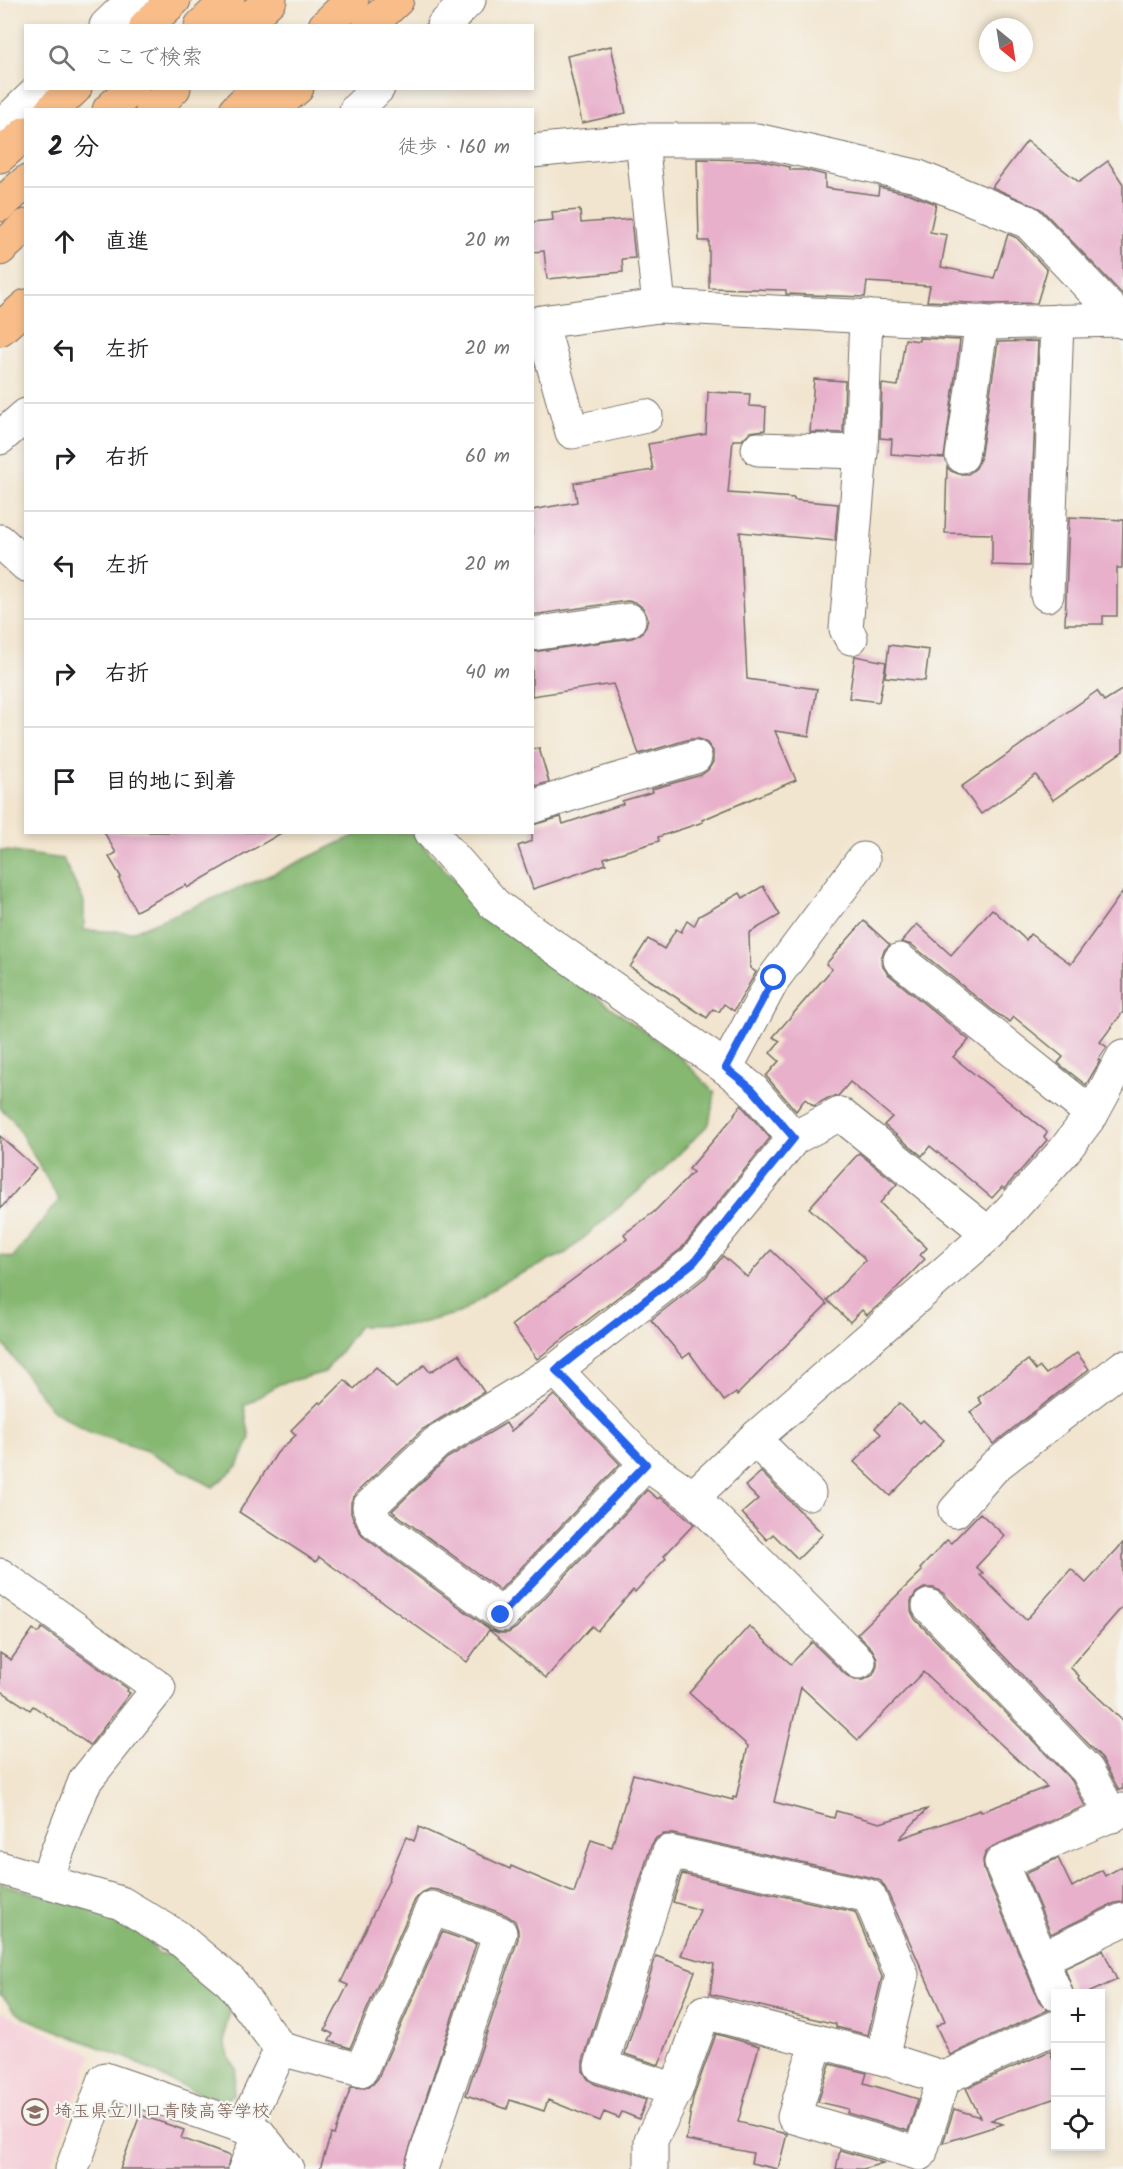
<!DOCTYPE html>
<html lang="ja">
<head>
<meta charset="utf-8">
<style>
  body { margin:0; font-family:Kalam,"Klee One",sans-serif; background:#f6f6f6; color:#202124 }
  .controls { position:absolute; right:18px; bottom:18px; display:grid; overflow:hidden; border-radius:0px; box-shadow:0 3px 9px #0003 }
  .controls button { width:54px; height:54px; display:grid; place-items:center; padding:0; border:0; border-bottom:2px solid #e0e0e0; background:#fff; color:#202124; font:30px sans-serif }
  .compass { position:absolute; left:979px; top:18px; width:54px; height:54px; border-radius:50%; background:#fff; box-shadow:0 3px 9px #0003; rotate:150deg }
  .stop { position:absolute; width:18px; height:18px; margin:-14px; border:4px solid #2563eb; border-radius:50%; background:#fff }
  .stop.end { background:#2563eb; border-color:#fff; box-shadow:0 2px 6px #0008 }
  .list { margin:0; padding:0; list-style:none }
  h2 { display:flex; justify-content:space-between; align-items:center; height:78px; margin:0; padding:0 24px; font-size:26px }
  h2 small { font-size:20px; font-weight:400; color:#757577 }
  .list li { display:grid; grid-template-columns:39px 1fr auto; gap:18px; align-items:center; box-sizing:border-box; height:108px; padding:0 24px; border-top:2px solid #e0e0e0 }
  .list b { display:block; font-size:22px; white-space:nowrap }
  .list em { font-size:20px; font-style:normal; color:#757577 }
  .icon { flex:none; width:33px; height:33px; fill:none; stroke:currentColor; stroke-width:2; stroke-linecap:round; stroke-linejoin:round }
  .map { position:relative; flex:none; width:1123px; height:2169px; overflow:hidden }
  .search { position:absolute; background:#fff; box-shadow:0 3px 9px #0003; left:24px; top:24px; width:510px; height:66px; display:flex; align-items:center; gap:15px; box-sizing:border-box; padding:0 21px; border-radius:0px; color:#757577; font-size:22px }
  .panel { position:absolute; background:#fff; box-shadow:0 3px 9px #0003; left:24px; top:108px; width:510px; height:726px; border-radius:0px }
  .map>svg:first-child { display:block }
  .built { fill:#f5cfd9 }
  .forest { fill:#86b872; stroke:#58724e; stroke-width:1.5 }
  .building { fill:#e8b0cb; fill-rule:evenodd }
  .lines { fill:none; stroke-linecap:round; stroke-linejoin:round }
  .minor-casing { stroke:#716c64; stroke-width:35 }
  .highway-casing { stroke:#716c64; stroke-width:35 }
  .minor { stroke:#fff; stroke-width:33 }
  .highway { stroke:#f8bd89; stroke-width:33 }
  .route { stroke:#2563eb; stroke-width:8 }
  .labels { text-anchor:middle; dominant-baseline:central; stroke-width:4.5; stroke-linejoin:round; paint-order:stroke }
  .education-label { font-size:18px; fill:#785e54; stroke:#f6f6f2; text-anchor:start }
</style>
</head>
<body>
<div class="map">
<svg width="1123" height="2169" viewBox="0 0 1123 2169">
  <rect width="100%" height="100%" fill="#f6f6f2"/>
  <filter id="ink" filterUnits="userSpaceOnUse"><feTurbulence type="fractalNoise" baseFrequency=".0167" numOctaves="2"/><feDisplacementMap in="SourceGraphic" scale="12" xChannelSelector="R" yChannelSelector="G"/><feConvolveMatrix kernelMatrix="1 2 1 2 8 2 1 2 1" color-interpolation-filters="sRGB"/></filter>
  <filter id="wash" filterUnits="userSpaceOnUse"><feTurbulence type="fractalNoise" baseFrequency=".008" numOctaves="4" result="noise"/><feDisplacementMap in="SourceGraphic" scale="24" xChannelSelector="R" yChannelSelector="G"/><feGaussianBlur stdDeviation="1.35" result="paint"/><feColorMatrix in="noise" values="0 0 0 0 0 0 0 0 0 0 0 0 0 0 0 0 0 1.4 0 .05"/><feComposite in="paint" operator="in"/></filter>
  <g filter="url(#wash)">
    <rect width="100%" height="100%" fill="#f2e5cf"/>
    <path class="built" d="M0,2011L92,2055L49,2169H0Z"/>
    <g class="forest">
      <path d="M360,833H412L491,921L681,1058L715,1093L709,1124L666,1167L566,1253L503,1282L462,1312L414,1325L359,1326L325,1372L279,1384L244,1406L250,1438L238,1466L213,1487L147,1451L89,1432L52,1410L0,1340V1255L12,1258L59,1200L13,1120L0,1108V850L63,859L84,902V930L132,932L273,874Z"/>
      <path d="M0,1883L123,1919L145,1935L158,1953L177,1956L232,2005C224,2031 219,2046 236,2069L233,2094L225,2100L196,2092L164,2078L134,2061L25,2018L13,2010L3,1996L0,1995Z"/>
    </g>
    <g id="blocks">
      <g class="building">
        <path d="M611,46L626,113L582,123L567,56Z"/>
        <path d="M1027,141L1079,182L1108,161L1123,184V295L1041,209L992,187Z"/>
        <path d="M697,159L759,160L790,167V170H805L825,175V188L878,195L879,187L910,194L936,204L930,232L947,235L941,267L994,278L1008,234L1017,238L1047,270L1037,303L992,304L927,301L930,286L867,282L865,297L786,294V290L709,288V241H699Z"/>
        <path d="M580,210L581,223L631,219L635,258L622,259L623,272L547,279L544,251L532,252V222L553,220L552,212Z"/>
        <path d="M919,338L960,340L944,458L891,454L892,439L880,438L882,384L898,386L905,339L919,341Z"/>
        <path d="M1038,341L1029,566L992,565V534L945,533L947,467L951,471L959,474H968L976,468L980,459L998,342Z"/>
        <path d="M814,379L845,381L843,433L810,432Z"/>
        <path d="M708,392L750,394L749,406L766,407L765,430L750,432L742,440H733L728,493L794,498V500L838,504L835,541L740,532L747,679L817,689L809,736L775,731L796,780L702,820L703,822L658,837L659,841L604,858L606,864L533,889L518,846L532,841V825L561,817L563,824L623,804L622,801L653,792L652,789L701,775L708,770L713,762V751L707,743L699,739H690L639,754L613,684L532,696V652L632,638L641,634L646,627L648,618L643,608L635,602L627,601L532,615V510L577,502L574,483L653,470L648,444L706,434Z"/>
        <path d="M1069,517L1123,520L1122,568H1117V616H1103V624H1065Z"/>
        <path d="M889,645L929,650L925,681L885,677Z"/>
        <path d="M855,656L886,662L879,702L849,698Z"/>
        <path d="M1123,689V751L1053,800L1036,775L981,814L961,787L1097,691L1104,701Z"/>
        <path d="M539,748L549,782L532,787V749Z"/>
        <path d="M104,832H283L187,888L186,885L136,911L119,879L121,877L109,857L116,853Z"/>
        <path d="M763,886L780,915L749,933L750,968L756,972L734,1011L724,1004L719,1012L713,1009L707,1018L630,967L648,939L664,949L676,929L681,932L687,921L694,926L699,916L740,893L743,898Z"/>
        <path d="M1123,891V1012L1100,1042L1107,1047L1098,1060L1100,1061L1086,1085L1058,1063L1063,1057L1014,1017L1010,1022L996,1013L912,945L901,942L917,924L951,955L992,909L1026,940L1030,934L1071,964Z"/>
        <path d="M864,921L890,945L885,949L881,958L883,967L888,974L969,1040L953,1057L1047,1132L1044,1137L1047,1140L1021,1170L1004,1189L1002,1187L992,1198L930,1146L922,1156L884,1125L892,1117L850,1082L838,1096L828,1098L814,1106L805,1099L796,1111L766,1076L779,1061L770,1053L780,1041L773,1037L832,969L826,964Z"/>
        <path d="M741,1105L770,1138L681,1249L537,1359L512,1325L627,1239L624,1234L654,1212L693,1172L689,1169L735,1115L734,1114Z"/>
        <path d="M0,1136L36,1168L0,1209Z"/>
        <path d="M859,1153L897,1184L880,1203L927,1248L920,1255L925,1259L889,1296L867,1315L862,1310L850,1322L827,1300L865,1261L863,1257L809,1208Z"/>
        <path d="M771,1250L827,1304L737,1395L736,1393L724,1401L690,1353L683,1358L651,1320L706,1277L723,1256L747,1277Z"/>
        <path d="M1077,1353L1089,1369L993,1444L970,1412L982,1403L978,1398L1028,1360L1036,1370L1040,1367L1046,1374Z"/>
        <path d="M459,1354L484,1392L423,1429L356,1493L351,1502V1513L358,1529L364,1537L491,1630L499,1633H508L516,1628L647,1490L658,1499L660,1497L678,1510L694,1524L664,1556L666,1558L635,1592L633,1590L597,1631L592,1626L588,1630L546,1678L489,1630L467,1662L319,1557L316,1562L239,1512L277,1453L296,1435L291,1430L319,1402L321,1404L345,1380L354,1389L376,1367L396,1388L424,1365L430,1372Z"/>
        <path d="M554,1395L620,1464L500,1590L392,1511L447,1458L506,1423L511,1431Z"/>
        <path d="M899,1403L920,1423L923,1420L944,1440L890,1496L854,1462L881,1434L875,1428Z"/>
        <path d="M761,1472L823,1534L798,1559L773,1534L767,1540L742,1513L758,1499L745,1486Z"/>
        <path d="M980,1513L1005,1536L976,1567L983,1573L980,1575L1026,1620L1071,1569L1086,1583L1123,1543V1606L1070,1667L1079,1676L1078,1678L1123,1721V1789L1119,1790L1101,1757L943,1593L934,1588H924L916,1593L911,1601V1611L915,1619L1072,1781L1085,1806L994,1846L986,1851L983,1860L984,1870L1039,2001L1048,2010L950,2055L936,2026L945,2021L886,1889L881,1881L873,1878L673,1834H664L656,1838L651,1846L583,2061V2071L588,2079L595,2084L646,2100L639,2119L622,2112L619,2118L604,2112L600,2121L548,2100L544,2111L510,2100L507,2109L466,2095L518,1939V1930L515,1921L506,1915L438,1890L430,1889L421,1893L415,1900L350,2048L329,2041L333,2034L325,2030L348,1985L341,1982L389,1880L388,1879L406,1837L414,1841L419,1827L510,1869L511,1866L574,1893L591,1840L612,1847L633,1774L733,1800V1797L736,1798L748,1746L689,1693L749,1626L791,1664L812,1642L846,1675L855,1680H864L873,1675L877,1666V1658L872,1649L857,1634L922,1571L920,1569L947,1540L951,1543ZM923,1672L1047,1787L981,1812L980,1810L899,1839L927,1809L880,1823L836,1811L834,1818L774,1802L801,1687L858,1740Z"/>
        <path d="M42,1628L128,1689L127,1691L130,1693L90,1745L33,1706L30,1710L0,1690V1653L11,1660L33,1629L38,1633Z"/>
        <path d="M1058,1858L1072,1887L1102,1870L1105,1876L1123,1866V1902L1115,1903L1051,1934L1025,1873Z"/>
        <path d="M682,1874L855,1912L882,1977L868,2035L836,2027V2024L710,1994L714,1964L681,1955L700,1910L673,1902Z"/>
        <path d="M442,1932L476,1944L403,2169H320L331,2134L334,2135L351,2087L365,2088L373,2084L378,2078Z"/>
        <path d="M1103,1950L1117,1980L1086,1994H1074L1065,1968Z"/>
        <path d="M656,1956L695,1971L659,2065L625,2054Z"/>
        <path d="M716,2034L759,2046L738,2122L787,2134L778,2169L751,2163L753,2153L686,2140L693,2098Z"/>
        <path d="M1050,2051L1056,2068V2098L991,2120L1003,2124L943,2143L954,2109L980,2117L966,2088Z"/>
        <path d="M830,2064L867,2073L864,2083L918,2099L908,2131L847,2113L848,2109L818,2102Z"/>
        <path d="M140,2115L184,2130L181,2138L230,2156L227,2169H120Z"/>
        <path d="M840,2150L883,2163L863,2169H836Z"/>
      </g>
    </g>
  </g>
  <g filter="url(#ink)">
    <use href="#blocks" fill-opacity="0" stroke="#716c64" stroke-width="1.5"/>
    <g class="lines">
      <defs>
        <g id="minor">
          <path d="M106,26L133,0"/>
          <path d="M443,26L469,0"/>
          <path d="M356,110L378,88"/>
          <path d="M0,128L41,88"/>
          <path d="M642,140L659,306L992,323L1121,320"/>
          <path d="M532,151L642,140H757L916,176L1028,222L1123,322"/>
          <path d="M646,416L572,432L541,322L659,306"/>
          <path d="M0,438L26,415"/>
          <path d="M758,449L861,452"/>
          <path d="M962,456L982,322"/>
          <path d="M0,541L26,565"/>
          <path d="M1047,595L1057,321"/>
          <path d="M532,634L629,620"/>
          <path d="M851,638L846,629L861,452L866,316"/>
          <path d="M532,807L593,787L695,757"/>
          <path d="M431,832L495,905L726,1068L752,1089L794,1138L840,1114L989,1234"/>
          <path d="M900,960L1092,1114"/>
          <path d="M726,1068L774,978L863,859"/>
          <path d="M556,1370L646,1464L693,1497L754,1439L989,1234L1064,1151L1092,1114L1123,1057"/>
          <path d="M754,1439L809,1493"/>
          <path d="M646,1464L502,1615L375,1522L369,1507L436,1443L556,1370L694,1262L794,1138"/>
          <path d="M693,1497L859,1662"/>
          <path d="M955,1511L995,1466L1123,1367"/>
          <path d="M0,1575L159,1688L85,1781L46,1880"/>
          <path d="M929,1606L1087,1770L1112,1816"/>
          <path d="M0,1868L121,1903L176,1936L231,1982L281,2049L244,2127L105,2079L72,2169"/>
          <path d="M1041,1959L1123,1920"/>
          <path d="M1056,1994L1001,1863L1123,1810"/>
          <path d="M817,2041L794,2117L920,2154L944,2078"/>
          <path d="M281,2049L361,2070L432,1908L500,1933L421,2169"/>
          <path d="M676,2090L601,2066L669,1852L869,1896L902,1975L882,2058"/>
          <path d="M244,2127L259,2134L287,2169"/>
          <path d="M245,2169L259,2134"/>
          <path d="M651,2169V2140L676,2090L704,2012L882,2058L944,2078L1056,2027"/>
        </g>
        <g id="highway">
          <path d="M146,26L174,0"/>
          <path d="M201,26L228,0"/>
          <path d="M242,26L270,0"/>
          <path d="M325,26L352,0"/>
          <path d="M369,26L397,0"/>
          <path d="M52,110L75,88"/>
          <path d="M109,110L132,88"/>
          <path d="M152,110L174,88"/>
          <path d="M236,110L259,88"/>
          <path d="M271,110L297,88"/>
          <path d="M0,156L26,133"/>
          <path d="M0,205L26,182"/>
          <path d="M0,249L26,226"/>
          <path d="M0,329L26,306"/>
        </g>
      </defs>
      <use href="#minor" class="minor-casing"/>
      <use href="#highway" class="highway-casing"/>
      <use href="#minor" class="minor"/>
      <use href="#highway" class="highway"/>
    </g>
  </g>
  <g class="lines" filter="url(#ink)">
    <path class="route" d="M501,1615L646,1464L556,1370L694,1262L794,1138L752,1089L726,1068L774,978"/>
  </g>
  <defs>
    <symbol id="school-ring" viewBox="-11 -11 22 22"><circle r="9.5" fill="#f6f6f2" stroke="#8d6e63" stroke-width="1.5"/><path d="M0-5L7-2L0 1L-7-2ZM-4 1L0 2.5L4 1V4Q0 6-4 4Z" fill="#8d6e63"/></symbol>
  </defs>
  <g fill-rule="evenodd">
    <use href="#school-ring" x="20" y="2097" width="30" height="30"/>
  </g>
  <g class="labels">
    <g class="education-label">
      <text x="54" y="2112">埼玉県立川口青陵高等学校</text>
    </g>
  </g>
</svg>
<div class="controls">
<button>+</button>
<button>−</button>
<button><svg class="icon" aria-label="locate" viewBox="0 0 24 24"><circle cx="12" cy="12" r="6"/><path d="M12 2v4M12 18v4M2 12h4M18 12h4"/></svg></button>
</div>
<svg class="compass" viewBox="-18 -18 36 36"><path d="M0-13l5 13h-10z" fill="#e53935"/><path d="M0 13l5-13h-10z" fill="#757577"/></svg>
<div class="stop" style="left:774px;top:978px"></div>
<div class="stop end" style="left:501px;top:1615px"></div>
<div class="search"><svg class="icon" aria-label="search" viewBox="0 0 24 24"><circle cx="10" cy="10" r="6"/><path d="M15 15l6 6"/></svg>ここで検索</div>
<section class="panel">
<h2>2 分<small>徒歩 · 160 m</small></h2>
<ul class="list">
<li><svg class="icon" aria-label="ahead" viewBox="0 0 24 24"><path d="M12 20V5M6 11l6-6 6 6"/></svg><div><b>直進</b></div><em>20 m</em></li>
<li><svg class="icon" aria-label="left" viewBox="0 0 24 24"><path d="M17 20v-9H6M10 6l-5 5 5 5"/></svg><div><b>左折</b></div><em>20 m</em></li>
<li><svg class="icon" aria-label="right" viewBox="0 0 24 24"><path d="M7 20v-9h11M14 6l5 5-5 5"/></svg><div><b>右折</b></div><em>60 m</em></li>
<li><svg class="icon" aria-label="left" viewBox="0 0 24 24"><path d="M17 20v-9H6M10 6l-5 5 5 5"/></svg><div><b>左折</b></div><em>20 m</em></li>
<li><svg class="icon" aria-label="right" viewBox="0 0 24 24"><path d="M7 20v-9h11M14 6l5 5-5 5"/></svg><div><b>右折</b></div><em>40 m</em></li>
<li><svg class="icon" aria-label="arrive" viewBox="0 0 24 24"><path d="M6 21V4h12l-3 4 3 4H6"/></svg><div><b>目的地に到着</b></div></li>
</ul>
</section>
</div>
</body>
</html>
